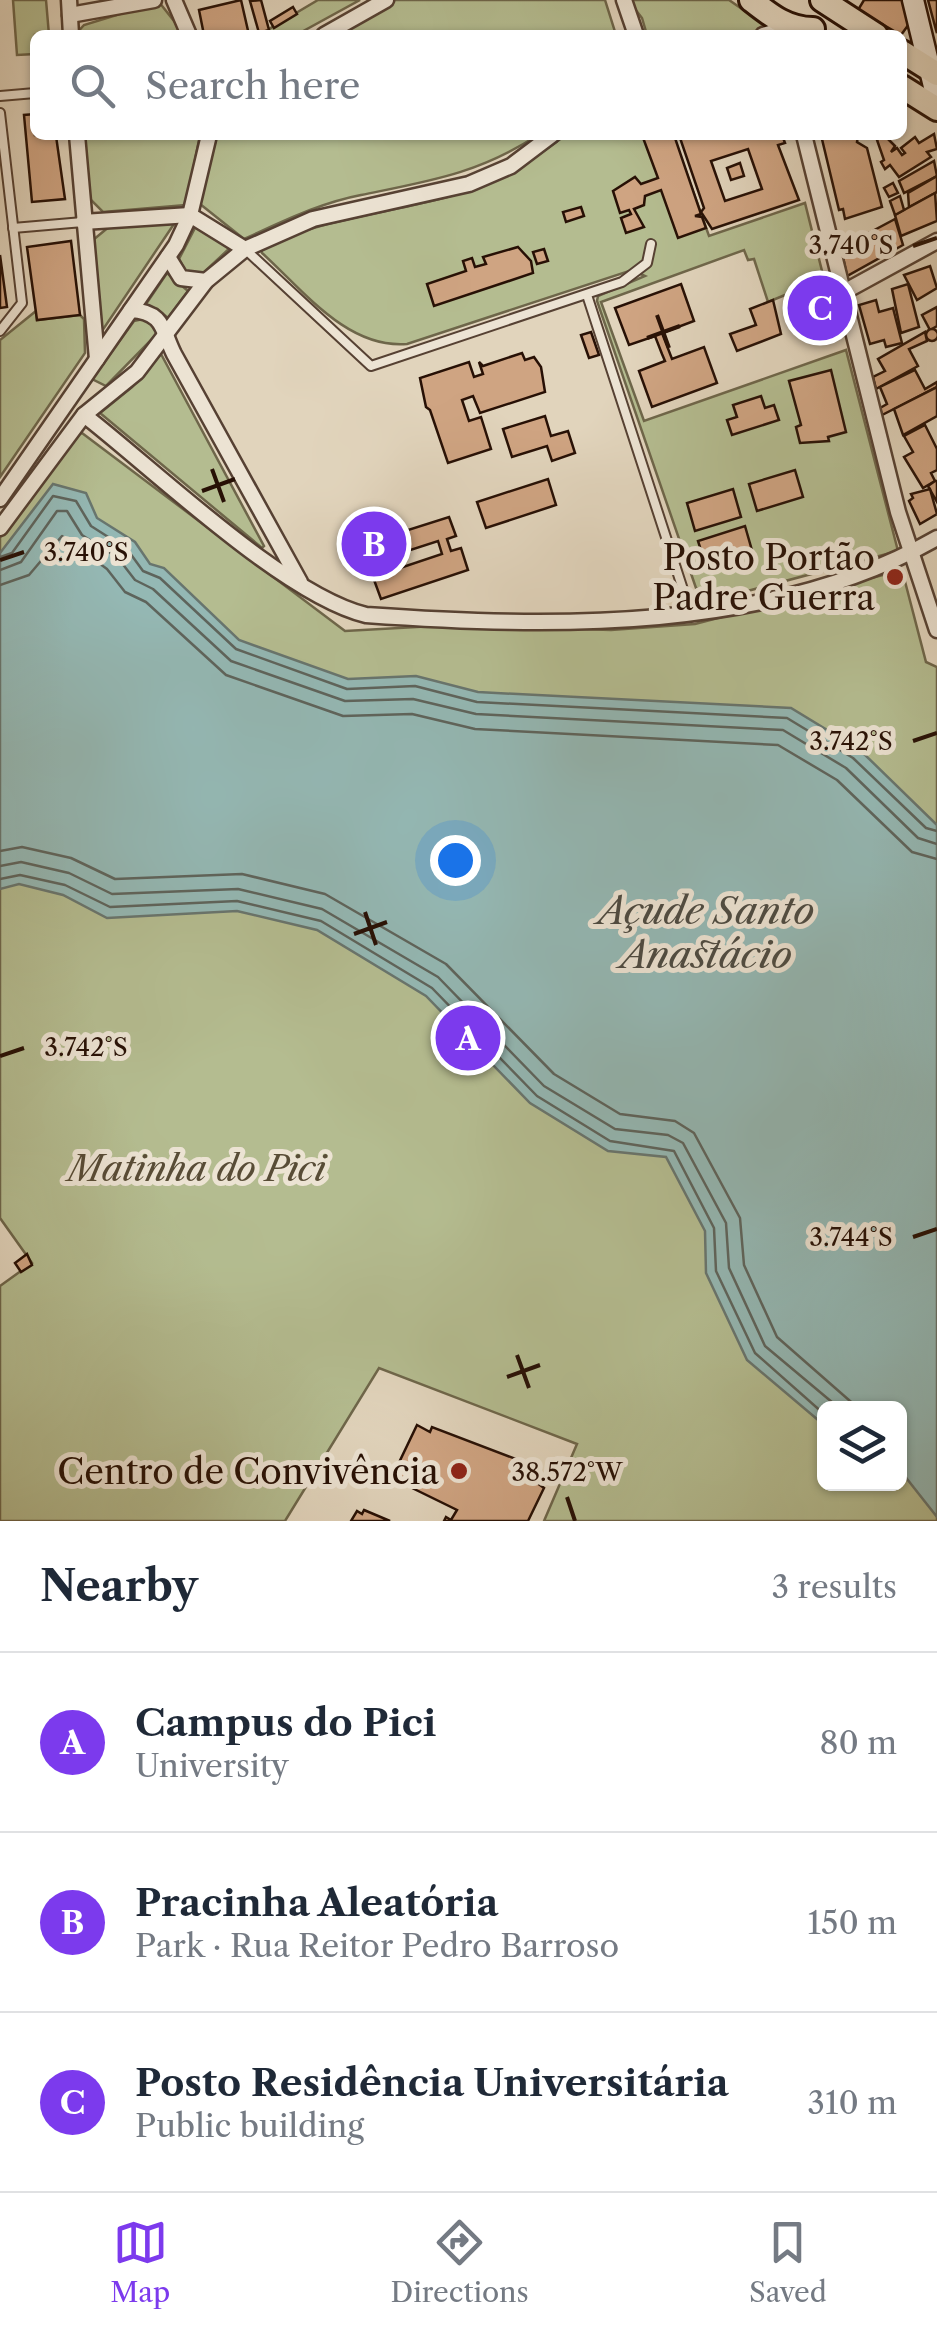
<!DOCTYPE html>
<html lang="en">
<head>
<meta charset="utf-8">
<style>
  body { margin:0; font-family:"Libre Caslon Text",serif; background:#f6f6f7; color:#1f2937 }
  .controls { position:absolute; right:30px; bottom:30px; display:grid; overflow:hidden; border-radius:15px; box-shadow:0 2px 8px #0004 }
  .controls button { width:90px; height:90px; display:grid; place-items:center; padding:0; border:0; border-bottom:2px solid #e0e1e3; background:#fff; color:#1f2937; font:50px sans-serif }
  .you { position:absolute; left:455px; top:860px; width:35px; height:35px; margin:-25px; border:8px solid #fff; border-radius:50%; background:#1a73e8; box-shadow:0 0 0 15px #1a73e833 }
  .badge { display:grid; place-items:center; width:65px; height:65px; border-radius:50%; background:#7c3aed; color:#fff; font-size:32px; font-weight:700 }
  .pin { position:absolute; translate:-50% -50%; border:5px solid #fff; box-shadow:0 2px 10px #0006 }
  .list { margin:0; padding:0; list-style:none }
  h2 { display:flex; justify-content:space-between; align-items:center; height:130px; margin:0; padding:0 40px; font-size:42px }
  h2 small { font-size:32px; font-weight:400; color:#747a83 }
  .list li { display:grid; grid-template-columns:65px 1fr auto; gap:30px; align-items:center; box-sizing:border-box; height:180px; padding:0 40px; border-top:2px solid #e0e1e3 }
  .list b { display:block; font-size:38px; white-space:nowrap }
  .list p { margin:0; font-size:32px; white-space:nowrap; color:#747a83 }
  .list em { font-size:32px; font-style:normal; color:#747a83 }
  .icon { flex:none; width:55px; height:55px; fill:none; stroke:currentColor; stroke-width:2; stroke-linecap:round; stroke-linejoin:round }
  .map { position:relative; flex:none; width:937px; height:1521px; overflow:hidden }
  .search { position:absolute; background:#fff; box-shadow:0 2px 8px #0004; left:30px; right:30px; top:30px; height:110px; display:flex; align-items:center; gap:25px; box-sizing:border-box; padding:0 35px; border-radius:15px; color:#747a83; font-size:38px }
  .sheet { height:670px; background:#fff }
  nav { display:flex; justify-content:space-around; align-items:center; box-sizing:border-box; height:140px; border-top:2px solid #e0e1e3; background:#fff; font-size:28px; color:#747a83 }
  nav a { display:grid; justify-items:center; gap:5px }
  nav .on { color:#7c3aed }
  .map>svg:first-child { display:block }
  .green { fill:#b4bc90; stroke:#6e664a; stroke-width:2.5; fill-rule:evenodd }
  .water { fill:#94b8b4; stroke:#68756e; stroke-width:2.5 }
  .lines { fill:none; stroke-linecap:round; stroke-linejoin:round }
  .shore { stroke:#5e645c; stroke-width:2.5 }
  .building { fill:#cfa482; stroke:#271005; stroke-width:2.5; fill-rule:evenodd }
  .lane-casing { stroke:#564133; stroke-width:12 }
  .street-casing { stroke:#564133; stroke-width:19 }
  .secondary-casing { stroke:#271005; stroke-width:25 }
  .primary-casing { stroke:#271005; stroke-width:28 }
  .lane { stroke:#ece3d3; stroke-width:8 }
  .street { stroke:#ece3d3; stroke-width:14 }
  .secondary { stroke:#ece3d3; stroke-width:20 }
  .primary { stroke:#e1d4bc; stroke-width:22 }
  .ticks { fill:none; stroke:#271005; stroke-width:4 }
  .poi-dot { fill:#8f2418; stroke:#ece3d3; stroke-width:4 }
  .labels { text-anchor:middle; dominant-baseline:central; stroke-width:10; stroke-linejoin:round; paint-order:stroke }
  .poi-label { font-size:35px; fill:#271005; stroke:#ece3d3; text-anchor:end }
  .park-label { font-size:35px; font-style:italic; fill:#584c36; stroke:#ece3d3 }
  .water-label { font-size:38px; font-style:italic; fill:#4d4b42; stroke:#ece3d3 }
  .ticks-label { font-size:25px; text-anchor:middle; fill:#271005; stroke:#ece3d3; stroke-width:10; stroke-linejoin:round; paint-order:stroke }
</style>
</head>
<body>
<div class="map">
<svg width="937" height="1521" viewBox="0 0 937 1521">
  <rect width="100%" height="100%" fill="#e1d4bc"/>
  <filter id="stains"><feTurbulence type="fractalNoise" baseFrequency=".002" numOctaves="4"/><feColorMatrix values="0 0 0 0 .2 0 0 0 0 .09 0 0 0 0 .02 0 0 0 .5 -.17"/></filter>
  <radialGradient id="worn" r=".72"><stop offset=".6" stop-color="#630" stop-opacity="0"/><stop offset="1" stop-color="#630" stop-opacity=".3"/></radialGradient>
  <g class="green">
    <path d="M13,0H46L49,35H35V54L17,55Z"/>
    <path d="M318,0H360L296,35H259Z"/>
    <path d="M394,0H605L616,35H337Z"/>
    <path d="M628,0H729L768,27L749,35H647L642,18Z"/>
    <path d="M159,2L185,35H75L84,25Z"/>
    <path d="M82,135H200L186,205L103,212L89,198Z"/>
    <path d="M217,135H538C478,174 429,181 361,195C319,203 282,222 244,239L200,204Z"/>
    <path d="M566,135H673L709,236L805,203L824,279L768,302L754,259L748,260L744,250L601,302L644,421L846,350L898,551L721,598L696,588L597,301L598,296L645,276L632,270L407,344C347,349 303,290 262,253L261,248C331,214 407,213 479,187C512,175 538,155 566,135Z"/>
    <path d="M176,221L102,331L93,240L110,226Z"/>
    <path d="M196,226L231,247L202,274H187L179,259Z"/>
    <path d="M167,273L188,291L168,318L157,309L144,307Z"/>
    <path d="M36,311L37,320L80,315L84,319L85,353L0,477V340Z"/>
    <path d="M143,319L152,324L157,334L106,386L92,379L134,321Z"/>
    <path d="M161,354L264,546L262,548L100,413L132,387Z"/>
    <path d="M82,433L345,631L453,625L611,630L695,624L902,570L926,662L937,667V1521H544L577,1444L379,1368L285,1521H0V1286L32,1263L0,1218V537L71,437ZM824,1408H900V1484H824Z"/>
    <path d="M383,518L394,553L363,564L352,529Z"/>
  </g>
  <path class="water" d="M53,484L86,493L97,518L135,542L150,564L164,568L239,640L348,679L416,676L478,692L791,708L860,750L937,825V1517L900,1470V1408H824V1425L747,1360L706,1273L705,1231L666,1157L608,1151L530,1103L426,996L317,930L237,911L107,918L63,895L19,884L0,889V553Z"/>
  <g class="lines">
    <g class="shore">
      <path d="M0,557L12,553L53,496L76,501L91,526L127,549L143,571L160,578L236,649L347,689L415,686L477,702L787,718L853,758L926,828L937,831"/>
      <path d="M0,570L21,562L57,511H67L82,535L118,558L135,580L153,589L231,661L345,701L413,699L476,714L783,730L846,768L918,838L937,844"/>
      <path d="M0,585L29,575L62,536L107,569L125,592L146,602L226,675L343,716L412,714L475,729L778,745L837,780L912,852L937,859"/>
      <path d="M0,851L22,847L71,858L115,879L242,874L325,894L446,964L554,1074L620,1114L675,1121L694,1133L740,1218L744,1265L777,1337L858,1408"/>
      <path d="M0,866L21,862L69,873L112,894L238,889L322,909L438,977L544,1086L615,1129L668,1135L683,1143L726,1223L729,1268L765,1346L839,1408"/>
      <path d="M0,879L20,875L65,885L110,907L237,901L321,921L432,988L537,1096L610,1141L674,1151L714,1228L716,1271L755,1353L824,1414"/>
    </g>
  </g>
  <g class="building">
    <path d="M241,0L249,35H204L199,10Z"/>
    <path d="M261,0L269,30L259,33L250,1Z"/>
    <path d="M864,0H902L909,24L901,35L858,10Z"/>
    <path d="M928,0H937V33L936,30Z"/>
    <path d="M293,7L297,14L274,28L270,21Z"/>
    <path d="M35,114V135H60L56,136L65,199L32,202L24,115Z"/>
    <path d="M934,134L937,149L927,152L931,157L899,177L890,165L885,169L881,162L884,160L877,140L884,135L895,146L891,152L897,148L902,155L905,153L901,148L915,137L919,143Z"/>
    <path d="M642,135H674L701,214L695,216L702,217L706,228L678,238L661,190L645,196L644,205L634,209L644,227L626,233L621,218L631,214L629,210L620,213L613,191L635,177L641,184L658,178Z"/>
    <path d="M679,135H782L785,143L778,145L799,200L712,229L701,212L704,208ZM748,149L762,189L725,201L711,161Z"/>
    <path d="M821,135H858L857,142L867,148L882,207L845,219L843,209L839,210Z"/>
    <path d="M934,161L937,176L904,193L899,181Z"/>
    <path d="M740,163L744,176L731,180L727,168Z"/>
    <path d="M937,176V192L909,207L908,193Z"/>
    <path d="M893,183L898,193L889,197L884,188Z"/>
    <path d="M935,193L937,221L901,236L895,215Z"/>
    <path d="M900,196L904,210L895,215L890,201Z"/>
    <path d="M581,207L584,216L566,222L563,212Z"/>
    <path d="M895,219L903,245L847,276L841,248Z"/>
    <path d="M71,241L80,315L37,320L27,247Z"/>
    <path d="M518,247L531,261L533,273L434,306L427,284L466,271L463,261L472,258L475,267L486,264L483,257Z"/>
    <path d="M544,249L548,261L537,264L533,252Z"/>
    <path d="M0,255L7,307L0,308Z"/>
    <path d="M930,266L937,288L917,300L904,275Z"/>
    <path d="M681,284L694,321L662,333L672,359L704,347L717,383L652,407L639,371L665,361L662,354L655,336L629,345L615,308Z"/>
    <path d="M908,284L919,327L901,333L892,289Z"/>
    <path d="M773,300L781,334L737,351L730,334L756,325L750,309Z"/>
    <path d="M876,300L879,312L893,308L902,343L886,347L884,340L870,344L859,305Z"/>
    <path d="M937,307V326L930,330L922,315Z"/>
    <circle cx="932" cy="335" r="6"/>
    <path d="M591,332L599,355L589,358L581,335Z"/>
    <path d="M925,332L927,341L909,349L918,366L876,389L873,377L885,371L878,359Z"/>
    <path d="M522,353L525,360L534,357L541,367L545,392L480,413L473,396L462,400L469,421L481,417L491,449L448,463L430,410L426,407L420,378L469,362L474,377L483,374L479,362L483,366Z"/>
    <path d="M831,370L846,432L828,437L829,441L800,443L796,427L801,425L789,381Z"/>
    <path d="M915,370L925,389L937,382V387L882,415L880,408L887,404L880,387Z"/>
    <path d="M937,387V416L903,435L894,409Z"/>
    <path d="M761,396L765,408L774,405L779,420L732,435L727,420L737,417L733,405Z"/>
    <path d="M545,416L551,436L568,431L575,453L552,461L547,446L512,457L503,429Z"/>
    <path d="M925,425L937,449V470L931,473L935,481L923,488L904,457L913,452L904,436Z"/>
    <path d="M795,470L803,497L757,511L749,484Z"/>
    <path d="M548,479L556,505L486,528L477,502Z"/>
    <path d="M935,481H937V502L928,486Z"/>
    <path d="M733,489L741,517L695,531L687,503Z"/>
    <path d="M930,489L937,514L920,524L909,501L913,498L911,494Z"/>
    <path d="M449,517L456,536L447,539L451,551L461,548L468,570L381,599L373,577L442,554L438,541L395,555L389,536Z"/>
    <path d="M745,526L753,554L707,569L698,541Z"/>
    <path d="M27,1254L32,1265L21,1272L15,1263Z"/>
    <path d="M417,1425L430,1432L432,1427L521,1461L518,1469L544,1488L528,1521H444L446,1517L451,1520L457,1510L404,1484L406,1480L394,1473Z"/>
    <path d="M364,1510L390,1521H351L357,1511L362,1514Z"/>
  </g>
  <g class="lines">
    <defs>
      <g id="lane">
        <path d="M0,96L35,93"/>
        <path d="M0,113L22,303L0,331"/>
        <path d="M13,228L83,222"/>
        <path d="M245,249L371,366L622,282L647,263L651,244"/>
        <path d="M587,295L691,614"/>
      </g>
      <g id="street">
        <path d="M69,0L71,35"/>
        <path d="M174,0L189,35"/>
        <path d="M624,0L636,35"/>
        <path d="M70,15L154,0"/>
        <path d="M324,35L386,0"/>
        <path d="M763,35L791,27"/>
        <path d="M77,135L97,359"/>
        <path d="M804,135L898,512L937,630"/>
        <path d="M83,222L190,215L245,249"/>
        <path d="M168,257L181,278L206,281"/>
        <path d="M842,293L937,241"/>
        <path d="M131,310C164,312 162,330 174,354L300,582"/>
        <path d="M84,415C155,470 284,595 366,615C550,628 772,633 937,538"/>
        <path d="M0,499L176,245L190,215L209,135"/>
        <path d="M0,528L84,415L137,372L206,281L245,249L313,219L469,184L511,166L552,135"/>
      </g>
      <path id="secondary" d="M913,0L937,99"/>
      <g id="primary">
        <path d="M751,0C770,15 787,29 813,29"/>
        <path d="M822,0L876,35"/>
        <path d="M902,52L937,74"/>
        <path d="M902,87L937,109"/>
      </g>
    </defs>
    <use href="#lane" class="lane-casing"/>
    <use href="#street" class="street-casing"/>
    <use href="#secondary" class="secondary-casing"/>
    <use href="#primary" class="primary-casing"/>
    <use href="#lane" class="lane"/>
    <use href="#street" class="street"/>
    <use href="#secondary" class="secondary"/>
    <use href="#primary" class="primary"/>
  </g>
  <path class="ticks" d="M913,246L937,238M657,315L669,348M647,338L680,326M212,469L224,502M202,491L235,479M0,560L24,552M913,741L937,733M365,912L376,945M354,934L387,922M0,1056L24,1048M913,1237L937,1229M517,1355L529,1388M507,1377L540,1365M567,1497L575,1521"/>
  <g class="poi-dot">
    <circle cx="895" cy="577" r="10"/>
    <circle cx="459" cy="1471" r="10"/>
  </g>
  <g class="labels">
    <g class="poi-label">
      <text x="875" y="557">Posto Portão<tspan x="875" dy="40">Padre Guerra</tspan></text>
      <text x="439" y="1471">Centro de Convivência</text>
    </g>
    <g class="park-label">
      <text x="197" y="1168">Matinha do Pici</text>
    </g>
    <g class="water-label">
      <text x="706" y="910">Açude Santo<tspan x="706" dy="44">Anastácio</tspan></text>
    </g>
  </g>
  <g class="ticks-label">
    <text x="851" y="254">3.740°S</text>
    <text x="86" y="561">3.740°S</text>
    <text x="851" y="750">3.742°S</text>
    <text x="86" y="1056">3.742°S</text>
    <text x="851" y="1246">3.744°S</text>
    <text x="567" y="1481">38.572°W</text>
  </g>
  <rect width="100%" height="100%" filter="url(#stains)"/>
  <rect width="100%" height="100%" fill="url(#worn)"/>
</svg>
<div class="controls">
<button><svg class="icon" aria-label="layers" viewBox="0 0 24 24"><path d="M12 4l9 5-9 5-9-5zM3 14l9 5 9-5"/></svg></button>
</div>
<div class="you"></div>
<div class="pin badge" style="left:468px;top:1038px">A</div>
<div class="pin badge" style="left:374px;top:544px">B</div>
<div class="pin badge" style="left:820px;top:308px">C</div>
<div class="search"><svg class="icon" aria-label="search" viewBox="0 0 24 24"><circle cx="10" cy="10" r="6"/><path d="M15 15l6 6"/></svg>Search here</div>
</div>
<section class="sheet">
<h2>Nearby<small>3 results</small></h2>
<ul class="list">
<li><span class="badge">A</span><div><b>Campus do Pici</b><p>University</p></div><em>80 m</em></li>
<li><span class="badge">B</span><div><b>Pracinha Aleatória</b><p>Park · Rua Reitor Pedro Barroso</p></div><em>150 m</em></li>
<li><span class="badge">C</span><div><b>Posto Residência Universitária</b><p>Public building</p></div><em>310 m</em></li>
</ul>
</section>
<nav>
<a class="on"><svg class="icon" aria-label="map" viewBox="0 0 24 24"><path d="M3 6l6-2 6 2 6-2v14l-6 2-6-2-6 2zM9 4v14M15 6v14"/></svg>Map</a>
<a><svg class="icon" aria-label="directions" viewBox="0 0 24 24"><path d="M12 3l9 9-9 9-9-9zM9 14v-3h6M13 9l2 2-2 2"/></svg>Directions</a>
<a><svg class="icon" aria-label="saved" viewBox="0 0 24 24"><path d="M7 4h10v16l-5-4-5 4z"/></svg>Saved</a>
</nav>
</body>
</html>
